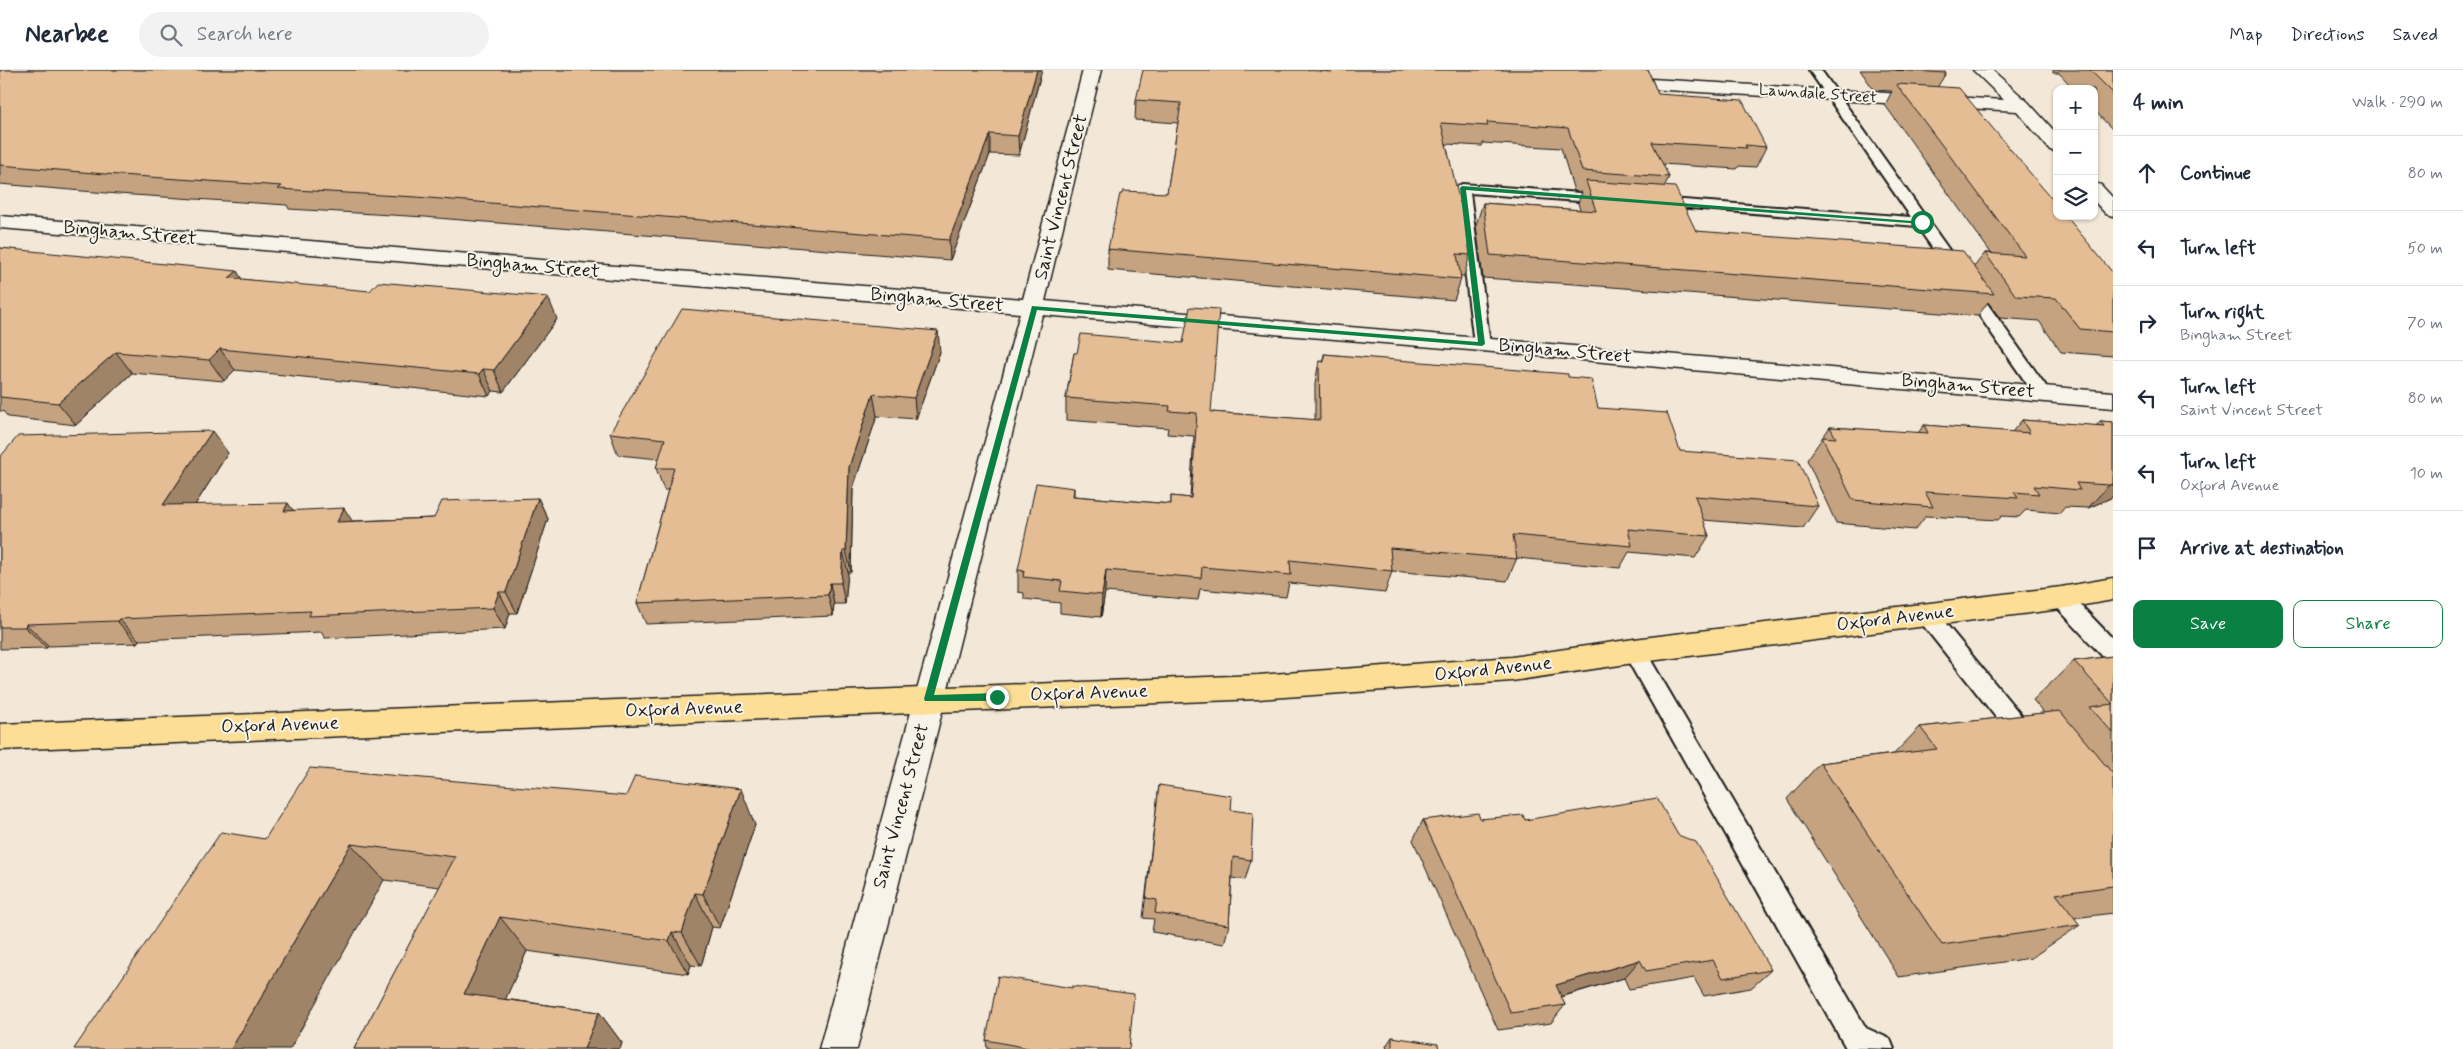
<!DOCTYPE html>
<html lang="en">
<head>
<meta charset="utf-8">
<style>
  body { margin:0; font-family:Mynerve,sans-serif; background:#f2f2f3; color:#1f2937 }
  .controls { position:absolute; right:15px; top:15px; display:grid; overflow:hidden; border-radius:10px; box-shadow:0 1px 4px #0004 }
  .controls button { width:45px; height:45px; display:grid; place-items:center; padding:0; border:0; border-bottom:1px solid #e0e1e3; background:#fff; color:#1f2937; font:25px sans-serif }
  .stop { position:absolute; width:15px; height:15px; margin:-11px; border:4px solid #0b8043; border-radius:50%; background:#fff }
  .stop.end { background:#0b8043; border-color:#fff; box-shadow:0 1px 5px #0008 }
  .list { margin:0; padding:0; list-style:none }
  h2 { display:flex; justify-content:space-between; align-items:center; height:65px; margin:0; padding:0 20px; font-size:21px }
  h2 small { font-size:16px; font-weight:400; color:#747a83 }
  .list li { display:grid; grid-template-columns:32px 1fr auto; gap:15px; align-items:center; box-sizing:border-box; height:75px; padding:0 20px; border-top:1px solid #e0e1e3 }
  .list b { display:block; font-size:19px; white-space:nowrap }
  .list p { margin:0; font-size:16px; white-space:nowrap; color:#747a83 }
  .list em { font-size:16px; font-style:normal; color:#747a83 }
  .actions { display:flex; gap:10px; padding:15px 20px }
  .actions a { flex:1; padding:11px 0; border:1px solid #0b8043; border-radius:10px; text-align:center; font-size:18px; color:#0b8043 }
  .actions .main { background:#0b8043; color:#fff }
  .icon { flex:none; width:28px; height:28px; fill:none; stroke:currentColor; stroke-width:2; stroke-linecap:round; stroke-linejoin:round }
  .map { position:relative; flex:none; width:2113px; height:979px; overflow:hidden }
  header { display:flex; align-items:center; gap:30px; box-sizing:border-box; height:70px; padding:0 25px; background:#fff; border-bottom:1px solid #e0e1e3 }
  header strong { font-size:24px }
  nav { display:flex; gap:28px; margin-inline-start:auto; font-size:18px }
  .search { width:350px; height:45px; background:#f2f2f3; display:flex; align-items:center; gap:12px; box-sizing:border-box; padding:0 18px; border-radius:28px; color:#747a83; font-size:19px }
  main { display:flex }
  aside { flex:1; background:#fff }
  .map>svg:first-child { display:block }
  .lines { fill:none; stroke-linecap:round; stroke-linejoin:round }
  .lane-casing { stroke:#1c1c1c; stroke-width:4 }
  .street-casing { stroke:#1c1c1c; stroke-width:3 }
  .primary-casing { stroke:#1c1c1c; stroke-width:3 }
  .lane { fill:#f7f3e8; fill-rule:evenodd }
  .street { fill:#f7f3e8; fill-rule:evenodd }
  .primary { fill:#fcde96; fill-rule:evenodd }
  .wall { fill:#c5a380; stroke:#1c1c1c }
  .shaded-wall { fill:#a08468; stroke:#1c1c1c }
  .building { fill:#e5bd95; stroke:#1c1c1c }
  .route { fill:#0b8043 }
  .labels { text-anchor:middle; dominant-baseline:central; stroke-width:4; stroke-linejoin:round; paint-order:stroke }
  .far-street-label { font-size:16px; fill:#1c1c1c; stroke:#f7f3e8 }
  .street-label { font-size:19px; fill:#1c1c1c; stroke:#f7f3e8 }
</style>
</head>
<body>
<header>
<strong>Nearbee</strong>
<div class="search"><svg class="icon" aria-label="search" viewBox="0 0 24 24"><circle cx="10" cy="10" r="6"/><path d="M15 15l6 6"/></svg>Search here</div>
<nav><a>Map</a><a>Directions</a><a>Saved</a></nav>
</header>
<main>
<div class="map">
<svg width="2113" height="979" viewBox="0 0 2113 979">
  <rect width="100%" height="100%" fill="#f3e8d7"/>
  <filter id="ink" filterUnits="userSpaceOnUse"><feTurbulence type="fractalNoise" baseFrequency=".02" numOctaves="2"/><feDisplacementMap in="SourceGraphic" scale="10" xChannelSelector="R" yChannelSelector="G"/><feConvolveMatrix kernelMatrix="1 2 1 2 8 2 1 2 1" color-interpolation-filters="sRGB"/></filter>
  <g filter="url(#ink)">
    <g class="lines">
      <defs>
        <g id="lane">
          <path d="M1809,0H1821L2048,319L2051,323L2048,327H2036L1917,156L1652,135L1650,132L1657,128L1911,147Z"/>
          <path d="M1462,114L1606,125L1613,129L1606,133L1470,123L1490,274L1488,278H1476L1474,274L1455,118Z"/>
          <path d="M2061,520L2068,522L2113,569V592L2105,589L2054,534L2051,528L2054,522Z"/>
          <path d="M1926,536L1933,538L2033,660L2036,667L2033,674L2025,677L2017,674L1919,550L1916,544L1919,538Z"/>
          <path d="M1634,572L1642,575L1866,958L1890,969L1894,979L1846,978L1626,587L1623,581L1626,575Z"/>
        </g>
        <g id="street">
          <path d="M1083,0H1101L1045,231L2113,322V338L1482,281L1042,245L857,979H819L1020,243L0,158V146L1023,229Z"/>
          <path d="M1973,0H1992L2028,32L2057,64V82L2050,80L2017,41L1617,17L1611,16L1608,12L1611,8L1617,7L2004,30Z"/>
          <path d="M2094,113L2101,115L2113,128V146L2106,144L2094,131Z"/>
        </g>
        <path id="primary" d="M2113,508V530L2061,539L1634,593L1512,611L1258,629L0,680V654L1258,605L1512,587L1634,569L2061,517Z"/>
      </defs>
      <use href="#lane" class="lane-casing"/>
      <use href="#street" class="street-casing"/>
      <use href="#primary" class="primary-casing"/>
      <use href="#lane" class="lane"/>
      <use href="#street" class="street"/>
      <use href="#primary" class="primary"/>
    </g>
    <g class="wall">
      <path d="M0,0H1042L1019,85L990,84L950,190L425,147L289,139L287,135L118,124L0,114Z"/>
      <path d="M1328,0H1648L1658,24L1766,77L1756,97L1739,96L1737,99L1662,94L1669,107L1664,117L1696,161L1974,197L1985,183H1991L1885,35L1892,21L1874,20L1860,0H1944L1946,3L1938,16L2113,203V286L2061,282L2039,251L2000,248L1988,232L1978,246L1574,214L1483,208L1476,155L1483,133L1580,140L1578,133L1582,122L1574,121L1561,78L1483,73L1482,76L1446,74L1470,185L1464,206H1460L1461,209L1454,230L1108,200V179L1167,123L1178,53L1135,50L1136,30L1328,1Z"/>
      <path d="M2053,0H2113V60L2094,40V19H2074L2059,3H2053Z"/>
      <path d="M0,178L242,209L557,249L503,322L493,321L489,326L235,300L224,311L132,303L76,355L8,347L3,341H0Z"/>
      <path d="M940,282L916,349L877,346L853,418L851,502H848L845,534H834L833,546L646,554L637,533L668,420H664L656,398L659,389L618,385L610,363Z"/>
      <path d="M1074,283L1211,342L1315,350V314L1319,291L1323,292L1324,284L1568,307L1598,338L1680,381L1818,436L1803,458L1703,450L1709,466L1695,488L1629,482L1620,498L1517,488L1507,511L1392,501L1385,523L1289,513L1286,527L1200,519L1198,530L1105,522L1101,547L1060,543V533L1024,529V523L1018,522V500L1074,418V426L1171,434V426L1190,428L1194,366L1167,364L1168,358L1066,350V328Z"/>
      <path d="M2022,350L2096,356L2100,351L2113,352V427L2088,438L2065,437L2060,443L2026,440L2019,447L2002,446L1998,450L1926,446L1915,460L1836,453L1807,390L1830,357L1918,363L1924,355L2012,362Z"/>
      <path d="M228,383L195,435L293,440L352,451L434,448L538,428L548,449L517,543H510L505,559L325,568L321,562L139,570L137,573L49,576L47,578L0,579V387Z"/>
      <path d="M2113,586V843L2074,848L2080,855L2031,888L1899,907L1787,729L1820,693L1894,684L1920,657L2044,643L2033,630L2074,591Z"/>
      <path d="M1159,715L1231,740L1251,790L1245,810L1232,808L1229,855L1224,874L1152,862L1154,849L1143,848Z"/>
      <path d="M1480,749L1525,750L1678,765L1771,900L1751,918L1704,926L1694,908L1629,919L1624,908L1561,927L1565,935L1551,953L1498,960L1413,770L1423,750Z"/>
      <path d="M755,755L720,858L712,857L701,896L691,895L688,904L527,881L505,929L599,942L622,973L620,979H354L440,817L384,810L265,769Z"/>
      <path d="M1392,967L1439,979H1387L1386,976Z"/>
      <path d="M986,970L1129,979H987Z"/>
    </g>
    <g class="shaded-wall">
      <path d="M1037,0H1042L1019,85L1018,66Z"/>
      <path d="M990,64V84L950,190L949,170Z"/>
      <path d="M237,201L250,223L229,208Z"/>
      <path d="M548,227L557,249L503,322L494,300Z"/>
      <path d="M938,261L940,282L916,349L914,328Z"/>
      <path d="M220,279L235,300L224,311L209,290Z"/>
      <path d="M116,282L132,303L76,355L58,333Z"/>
      <path d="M483,299L493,321L489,326L479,304Z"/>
      <path d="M873,324L877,346L853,418L851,502L846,481L849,397Z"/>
      <path d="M212,361L228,383L181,457L163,435Z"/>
      <path d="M2113,414V427L2088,438L2109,415Z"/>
      <path d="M538,428L548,449L517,543L506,522Z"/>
      <path d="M288,433L303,455L284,441Z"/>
      <path d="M344,438L358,460L337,452Z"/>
      <path d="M843,481L848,502L845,534L841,513Z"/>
      <path d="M1106,500L1105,522L1101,547L1102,525Z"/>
      <path d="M830,513L834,534L833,546L828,525Z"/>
      <path d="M499,522L510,543L505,559L493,538Z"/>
      <path d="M119,549L139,570L137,573L117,551Z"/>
      <path d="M26,554L49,576L47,578L25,557Z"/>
      <path d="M741,719L755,755L720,858L703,824Z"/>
      <path d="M351,774L384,810L290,979H231Z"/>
      <path d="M695,823L712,857L701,896L682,863Z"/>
      <path d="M500,847L527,881L494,955L464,924Z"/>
      <path d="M672,862L691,895L688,904L669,871Z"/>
      <path d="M1640,890L1624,908L1542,932L1556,915Z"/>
      <path d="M599,942L622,973L620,979H584Z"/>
    </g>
    <g class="building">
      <path d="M0,0H1037L1018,66L990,64L949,170L416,127L278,119L282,116L105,104L0,95Z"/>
      <path d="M1143,0H1306L1332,2V0H1648L1658,24L1742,30L1766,77L1745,75L1747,78L1652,72L1669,107L1582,101L1568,58L1487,52L1488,56L1441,53L1460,133H1464L1470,185L1457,184L1461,209L1108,179L1120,124H1122L1123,121L1167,123L1181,33L1136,30Z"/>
      <path d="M1896,0H1944L1946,3Z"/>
      <path d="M2090,0H2113V23Z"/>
      <path d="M1896,14L1959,18L2057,135V146H2066L2113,203V262L2080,259L2056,228L2016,226L1985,183L2025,186Z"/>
      <path d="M1586,111L1675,117L1696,161L1963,181L1994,224L1583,192L1490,185L1483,133L1596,141Z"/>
      <path d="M0,178L237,201L229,208L370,221L378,212L548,227L494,300L483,299L479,304L220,279L209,290L116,282L58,333L0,327Z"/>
      <path d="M1190,237L1219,239L1211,342L1320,350L1319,291L1324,292V284L1568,304V307L1591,309L1598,338L1667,343L1680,381L1798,390L1818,436L1695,426L1709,466L1628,459L1632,476L1513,465L1517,489L1390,478L1392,501L1290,490L1291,505L1202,497L1201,508L1106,500L1102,525L1060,521L1062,511L1023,507L1024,501L1018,500L1036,413L1074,418L1073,426L1171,434V426L1191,428L1197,343L1169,341L1170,336L1066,328L1074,283H1077L1081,264L1183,273Z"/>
      <path d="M682,239L938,261L914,328L873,324L849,397L846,481H843L841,513H830L828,525L637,533L674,398H656L665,369L610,363Z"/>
      <path d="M2022,350L2104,356L2100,351L2113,352V414L2109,415L2076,413L2080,420L2034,416L2039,424L2014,422L2018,428L1925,422L1933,437L1853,430L1822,367L1836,368L1830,357L1928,363L1924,355L2030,363Z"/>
      <path d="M212,361L163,435L288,433L284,441L344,438L337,452L434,448L442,431L538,428L506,522H499L493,538L309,546L311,541L119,549L117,551L26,554L25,557H0V387L18,366Z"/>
      <path d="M2113,586V663L2090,637L2113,634L2074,591Z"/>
      <path d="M2060,641L2113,704V816L2056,824L2080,855L1942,875L1820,693L1937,679L1920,657Z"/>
      <path d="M310,698L626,726L635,706L741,719L703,824L695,823L682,863L672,862L669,871L500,847L464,924L599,942L584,979H354L455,787L351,774L231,979H74L221,762L265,769Z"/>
      <path d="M1159,715L1232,726L1231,740L1253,743L1251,790L1233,787L1229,855L1155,843L1157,830L1146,828Z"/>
      <path d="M1657,728L1678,765L1696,772L1771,900L1723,908L1713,890L1646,901L1640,890L1556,915L1565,935L1511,943L1423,750L1478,743L1480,749L1523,745L1525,750Z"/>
      <path d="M998,906L1072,918V916L1134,924L1129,979H1033L986,970Z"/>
      <path d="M1392,967L1438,974L1439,979H1392Z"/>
    </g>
  </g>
  <path class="route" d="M1462,116L1925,152L1922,154L1466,120L1485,274L1482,276L1037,240L934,625L997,623L1002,627L997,631H925L924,629L1032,236L1478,272L1460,118Z"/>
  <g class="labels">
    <g class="far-street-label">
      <text transform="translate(1818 24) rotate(4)">Lawndale Street</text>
    </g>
    <g class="street-label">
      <text transform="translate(1061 127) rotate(-76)">Saint Vincent Street</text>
      <text transform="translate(130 163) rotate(5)">Bingham Street</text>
      <text transform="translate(533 196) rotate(5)">Bingham Street</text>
      <text transform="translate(937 230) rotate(5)">Bingham Street</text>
      <text transform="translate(1565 281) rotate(5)">Bingham Street</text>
      <text transform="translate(1968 316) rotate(5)">Bingham Street</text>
      <text transform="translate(1895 548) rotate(-7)">Oxford Avenue</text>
      <text transform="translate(1493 599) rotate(-6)">Oxford Avenue</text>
      <text transform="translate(1089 623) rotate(-2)">Oxford Avenue</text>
      <text transform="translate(684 639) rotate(-2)">Oxford Avenue</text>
      <text transform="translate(280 655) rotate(-2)">Oxford Avenue</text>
      <text transform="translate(901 736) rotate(-75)">Saint Vincent Street</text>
    </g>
  </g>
</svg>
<div class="controls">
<button>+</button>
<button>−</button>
<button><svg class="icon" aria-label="layers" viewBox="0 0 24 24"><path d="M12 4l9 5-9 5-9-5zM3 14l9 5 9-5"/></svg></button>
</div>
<div class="stop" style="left:1922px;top:152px"></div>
<div class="stop end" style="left:997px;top:627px"></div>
</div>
<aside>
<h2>4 min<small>Walk · 290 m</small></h2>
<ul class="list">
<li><svg class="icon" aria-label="ahead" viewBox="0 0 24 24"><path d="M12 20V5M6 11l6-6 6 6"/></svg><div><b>Continue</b></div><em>80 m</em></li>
<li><svg class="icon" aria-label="left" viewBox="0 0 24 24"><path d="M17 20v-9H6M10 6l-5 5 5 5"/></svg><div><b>Turn left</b></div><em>50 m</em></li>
<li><svg class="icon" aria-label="right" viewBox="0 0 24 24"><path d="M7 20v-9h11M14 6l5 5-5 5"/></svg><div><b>Turn right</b><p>Bingham Street</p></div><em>70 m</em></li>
<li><svg class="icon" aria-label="left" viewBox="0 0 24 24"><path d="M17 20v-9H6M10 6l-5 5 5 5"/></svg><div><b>Turn left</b><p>Saint Vincent Street</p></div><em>80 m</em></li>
<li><svg class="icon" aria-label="left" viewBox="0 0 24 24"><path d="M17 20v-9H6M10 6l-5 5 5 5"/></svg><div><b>Turn left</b><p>Oxford Avenue</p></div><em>10 m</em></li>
<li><svg class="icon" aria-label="arrive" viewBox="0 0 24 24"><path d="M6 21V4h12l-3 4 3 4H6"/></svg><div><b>Arrive at destination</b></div></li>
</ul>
<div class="actions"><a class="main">Save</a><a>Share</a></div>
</aside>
</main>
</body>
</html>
